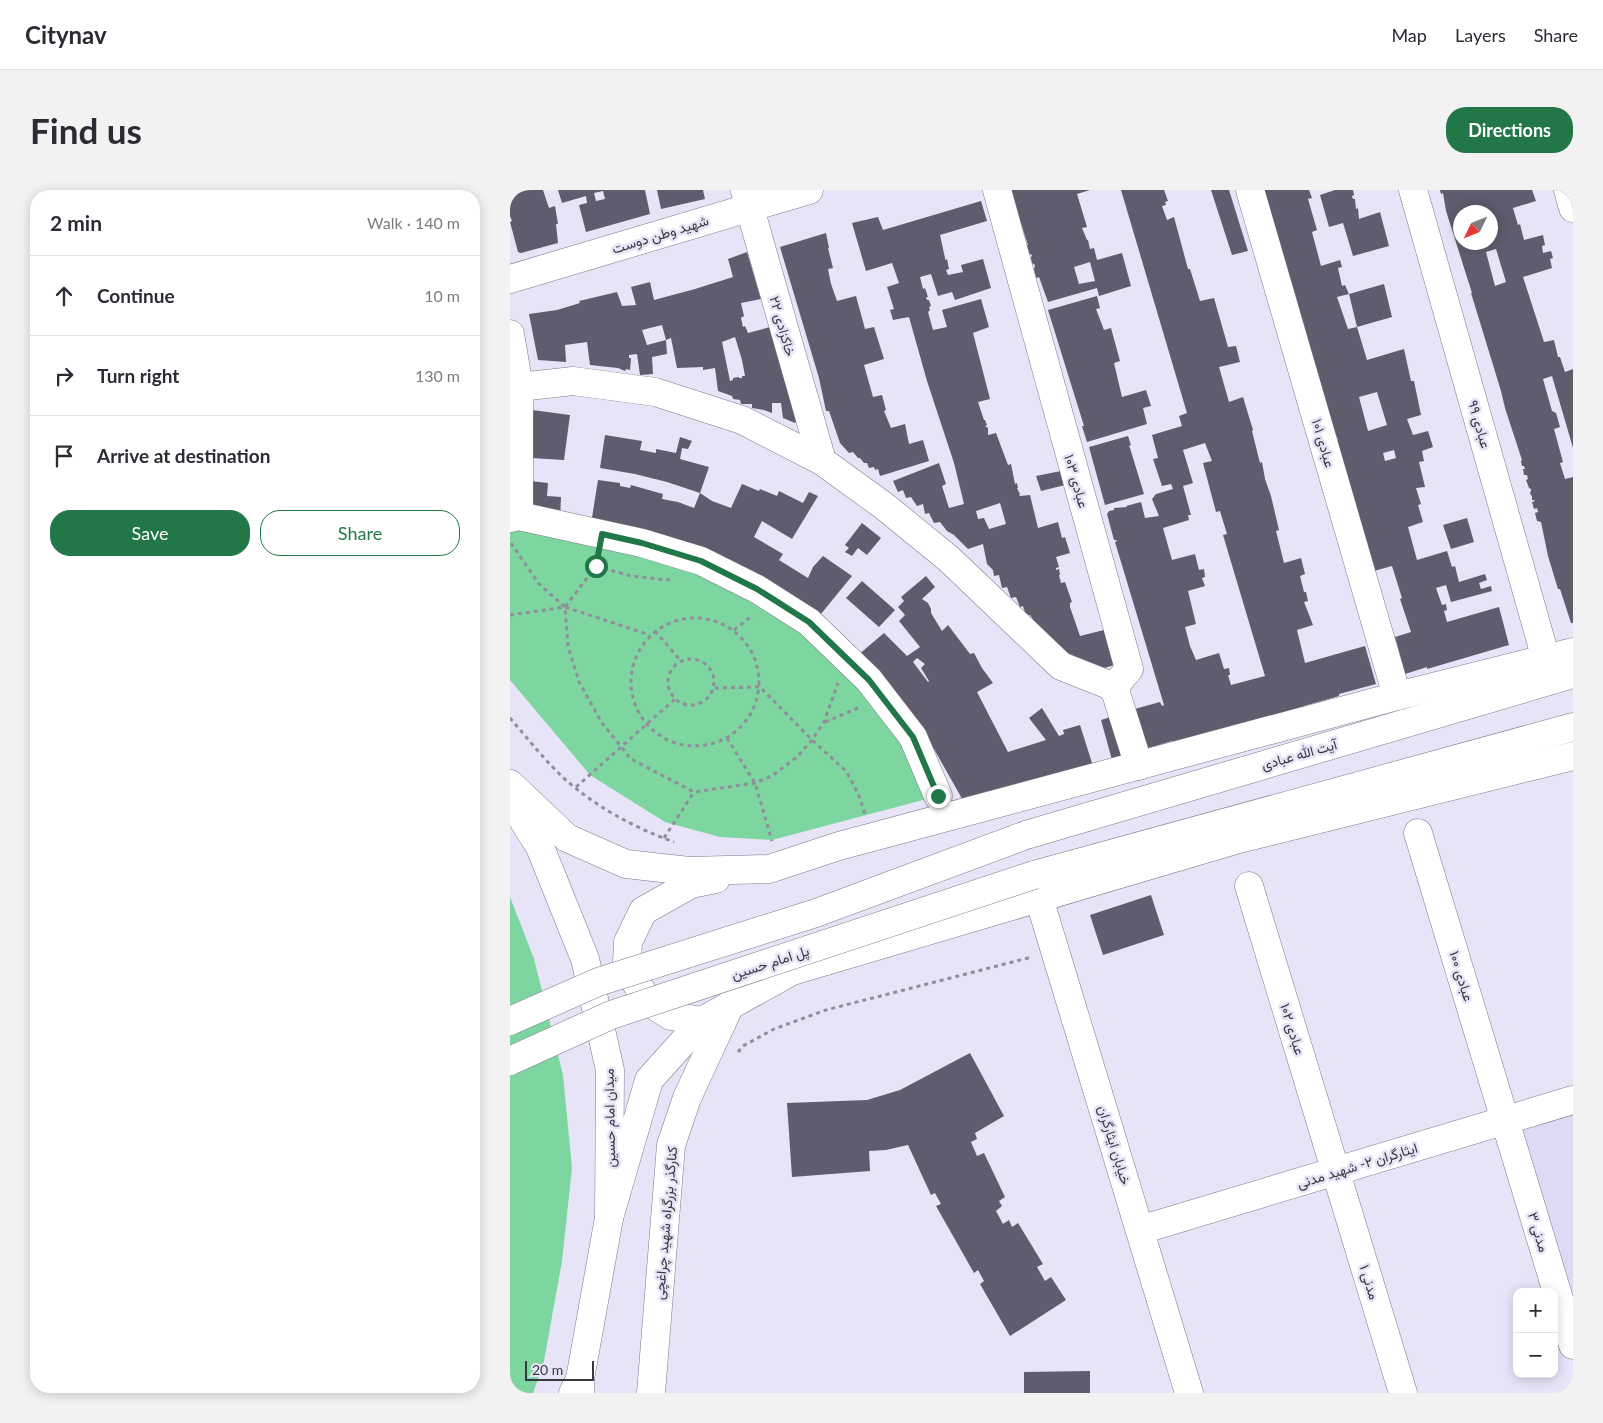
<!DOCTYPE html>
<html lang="en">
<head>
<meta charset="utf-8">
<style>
  body { margin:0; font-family:Lato,Vazirmatn,sans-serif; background:#f2f2f3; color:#2b2b33 }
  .controls { position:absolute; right:15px; bottom:15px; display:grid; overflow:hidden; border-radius:10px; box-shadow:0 2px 12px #0003 }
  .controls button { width:45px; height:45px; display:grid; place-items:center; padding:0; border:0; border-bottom:1px solid #e1e1e2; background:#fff; color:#2b2b33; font:25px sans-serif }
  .compass { position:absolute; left:943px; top:15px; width:45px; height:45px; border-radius:50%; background:#fff; box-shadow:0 2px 12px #0003; rotate:227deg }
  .scale { position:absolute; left:15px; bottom:12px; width:69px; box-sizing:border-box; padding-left:5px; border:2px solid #393840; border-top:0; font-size:14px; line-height:18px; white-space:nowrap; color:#393840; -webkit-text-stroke:4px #e8e4f8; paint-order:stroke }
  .stop { position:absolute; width:15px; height:15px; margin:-11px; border:4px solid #227749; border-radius:50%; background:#fff }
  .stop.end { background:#227749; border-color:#fff; box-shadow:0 1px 5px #0008 }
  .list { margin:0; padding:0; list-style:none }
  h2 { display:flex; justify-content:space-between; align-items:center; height:65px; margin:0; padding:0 20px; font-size:21px }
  h2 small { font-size:16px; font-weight:400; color:#7c7c81 }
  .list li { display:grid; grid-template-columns:32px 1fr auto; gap:15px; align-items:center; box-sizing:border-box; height:80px; padding:0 20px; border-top:1px solid #e1e1e2 }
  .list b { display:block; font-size:19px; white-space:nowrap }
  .list em { font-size:16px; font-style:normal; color:#7c7c81 }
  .actions { display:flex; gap:10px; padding:15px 20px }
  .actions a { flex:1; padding:11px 0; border:1px solid #227749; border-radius:20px; text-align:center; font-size:18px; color:#227749 }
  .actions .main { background:#227749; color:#fff }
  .icon { flex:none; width:28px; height:28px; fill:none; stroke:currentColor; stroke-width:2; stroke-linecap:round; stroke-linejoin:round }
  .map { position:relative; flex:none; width:1063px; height:1203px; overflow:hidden; border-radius:20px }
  header { display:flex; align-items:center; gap:30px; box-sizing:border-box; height:70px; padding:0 25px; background:#fff; border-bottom:1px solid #e1e1e2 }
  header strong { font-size:24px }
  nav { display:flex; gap:28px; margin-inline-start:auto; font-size:18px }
  .intro { display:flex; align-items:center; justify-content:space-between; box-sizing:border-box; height:120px; padding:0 30px }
  h1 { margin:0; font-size:35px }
  .button { padding:12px 22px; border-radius:20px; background:#227749; color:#fff; font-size:18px; font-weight:700 }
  main { display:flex; gap:30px; padding:0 30px }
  aside { flex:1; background:#fff; border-radius:20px; box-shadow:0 2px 12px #0003 }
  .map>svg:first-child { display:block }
  .built { fill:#dfd9f5 }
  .green { fill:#7dd69f }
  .building { fill:#605c6e; fill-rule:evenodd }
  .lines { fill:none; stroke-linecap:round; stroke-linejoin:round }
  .minor-casing { stroke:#7c798b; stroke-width:29 }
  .major-casing { stroke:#7c798b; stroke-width:29 }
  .highway-casing { stroke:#7c798b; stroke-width:29 }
  .path { stroke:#908e9c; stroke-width:3; stroke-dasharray:4 4; stroke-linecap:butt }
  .minor { stroke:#fff; stroke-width:28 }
  .major { stroke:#fff; stroke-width:28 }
  .highway { stroke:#fff; stroke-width:28 }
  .major-bridge-casing { stroke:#7c798b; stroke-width:29; stroke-linecap:butt }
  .major-bridge { stroke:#fff; stroke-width:28 }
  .route { stroke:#227749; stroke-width:6 }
  .labels { text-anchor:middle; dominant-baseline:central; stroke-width:5; stroke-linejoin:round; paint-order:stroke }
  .street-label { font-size:14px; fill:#393840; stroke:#e8e4f8 }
</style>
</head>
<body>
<header>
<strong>Citynav</strong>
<nav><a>Map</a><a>Layers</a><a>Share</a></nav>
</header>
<div class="intro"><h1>Find us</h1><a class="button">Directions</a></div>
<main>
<aside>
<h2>2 min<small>Walk · 140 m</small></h2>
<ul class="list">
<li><svg class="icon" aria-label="ahead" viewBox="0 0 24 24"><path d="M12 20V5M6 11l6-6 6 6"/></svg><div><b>Continue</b></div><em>10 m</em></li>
<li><svg class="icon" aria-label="right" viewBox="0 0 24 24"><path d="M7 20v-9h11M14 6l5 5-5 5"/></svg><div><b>Turn right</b></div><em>130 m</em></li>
<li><svg class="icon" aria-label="arrive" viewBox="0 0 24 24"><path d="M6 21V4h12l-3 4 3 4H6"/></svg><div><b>Arrive at destination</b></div></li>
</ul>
<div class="actions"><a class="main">Save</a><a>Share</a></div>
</aside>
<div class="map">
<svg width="1063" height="1203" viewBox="0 0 1063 1203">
  <rect width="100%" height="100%" fill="#e8e4f8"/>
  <path class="built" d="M1063,919V1125L1009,937Z"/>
  <g class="green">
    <path d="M0,319L303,419L428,606L262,650L210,647L155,632L80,585L0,490Z"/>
    <path d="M0,707L24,769L53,885L62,978L52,1071L34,1171L23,1203H0Z"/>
  </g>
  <g class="building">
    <path d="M2,0H33L39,18L45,16L48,34H46L48,53L11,63L8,62L0,32L2,31L0,26V1Z"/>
    <path d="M48,0H135L140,24L76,42L69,15L77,13L76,6L52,13ZM93,1L95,9L86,11L84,3Z"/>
    <path d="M147,0H193L195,9L151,19Z"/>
    <path d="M500,0H580L567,4L577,37L572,38L577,50H578L580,59L584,58L587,70L612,63L621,96L589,106L587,98L538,112L529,87L526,88L524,79L525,75L522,73L521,68L522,65L518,63L516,55H518ZM580,72L585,91L569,94L564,77Z"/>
    <path d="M611,0H654L658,11L655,12L656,15L652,16L657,30L664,27L678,79H680L690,111L704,108L718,157L726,156L730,172L709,177L719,212L733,207L743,240L742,241L750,273L752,272L755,289L761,306L769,340L766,341L774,373L791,368L795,384L790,386L794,402H796L798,411L794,412L803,435L787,440L795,473L855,456L866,494L829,504V506L794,516L795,518L662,554V551L632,560L621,520L650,512L652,516L654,515L605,352L607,351L606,350H604L597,324L599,321L604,320V318L617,317L616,316L631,312L635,328L649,326L642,309L646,304L663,299L661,294L652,296L643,269L648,268L642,245L672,236L669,226L677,223ZM695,253L702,271L693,273L706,322L710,321L717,344L713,345L755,486L721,495L718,485H720L719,478L714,479L709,463L686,470L680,456L675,437L686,434L678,401L695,396L692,388L695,387L694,379L689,380L685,364L662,370L653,338L679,330L678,325H681L673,296L683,293L673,260Z"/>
    <path d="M701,0H719L738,61L722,65Z"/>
    <path d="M753,0H799L802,8L798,9L807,40L802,42L811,76L830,70L832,77L828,78L832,96L835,95L839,104L827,107L838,139L847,137L839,104L874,94L882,127L847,137L857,170L894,159L901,191H904L911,225L897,229L903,245L918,241L923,257L912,261L914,271L909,272L915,297L906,298L911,314L908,315L913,332L898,337L907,370L937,361L942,377L945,376L949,392L975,384L977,390L969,393L971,399L981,396L982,401L941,412L936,395L926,398L932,415L936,414L937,420L934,421L937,432L989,417L999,455L917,479V477L895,484L885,447L901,442L890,409L892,408L882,376L864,381L826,250H828L816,218L784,111H787L786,107L777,85ZM867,202L877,235L858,241L849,207ZM884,260L886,268L875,271L873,263Z"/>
    <path d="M825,0H843L844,5L842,6L843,9H845L846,19L848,18L849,29L870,22L879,56L843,66L833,33L819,37L810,5Z"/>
    <path d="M930,0H1022L1026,11L1003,18L1008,35L1010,34L1014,50L1033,45L1035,55L1032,56L1033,63L1041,61L1043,68L1040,69L1042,78L1013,87L1034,152L1044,150L1048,167H1050L1055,182L1063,179V258L1042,186L1033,189L1042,221L1046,223L1050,237L1044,239L1053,272L1050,273L1055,289L1063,287V433H1061L1050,399H1048L1038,366L1031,332L1027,331L1025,323L1028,322L1027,318L1024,319L1022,312L1025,311L1024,310H1022V305L1021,306L1020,302L1021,301V299L1019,298L1016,290L1018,289L1017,285H1014L1013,279H1015L1014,276H1012L1011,271L1012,270L1011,267L995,218L991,201L961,103H962L936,21L933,3L931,4ZM951,22H981V52H951ZM986,59L996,92L985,96L976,62Z"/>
    <path d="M471,11L477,31L430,45L435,68V70L437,69L439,79L436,80L438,85L453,82L451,75L473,69L481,98L445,110L442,102L428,106L421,84L410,87L413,99L415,98L418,107H416L417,110H419L421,116L419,117L420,120L418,122L423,140L437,137L432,120L471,109L479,137L463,143L480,209L468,212L474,230H475L477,235L475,236L478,238V245L486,243L498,275L501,274L505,294L507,293L508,298H507L510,304L509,305L510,306L520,305L528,338L548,332L552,348L555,347L560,363L546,367L549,377L546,378V380L549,379L550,385H549L551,393L555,392L562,412L560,413V417L570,446L598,439L608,474L581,482L574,478L535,447L520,425L516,426L513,416L510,417L506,407L501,408L497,397L492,398L489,385L484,386L483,380L477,374L473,354L458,359L444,345L437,341L430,332L424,333L419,323L415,324L413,314L407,316L401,307L396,308L393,300L388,302L383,291L429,273L436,294L432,296L439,318L454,314L444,273L417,191L399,127L383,130L380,120L384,119L377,97L389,93L382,73L356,81L342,33L368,27L373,40ZM490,313L496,334L479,339L474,328L468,329L466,321Z"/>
    <path d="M316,43L319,58H318L323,78L318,79L321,94L327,111L346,106L355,139L364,137L374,169L354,175L363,207L372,205L376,220L374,221L381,238L395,234L399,254L413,250L419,271L370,286L368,279L365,280L364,277L359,278L357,273H354L350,268H348L343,262L339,263L330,253L319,221H316L309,188L270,57Z"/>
    <path d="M237,62L251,109L231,113L234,126L231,128L233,137L235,136L238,143L260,137L287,230L285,233L273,228L271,213H262V223L254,220L242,218V214H231L230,210L223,209L222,206L208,201L205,178L193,180V177L167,178L161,148L156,150L152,135L132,140L137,155L156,150L157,164L142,167L143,184L130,185L127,164L119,165V168H121L120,180L116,179L115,181L108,178L80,175L77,152L55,155L56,172L28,170L19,124L47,120L70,113L69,111L107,102L112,116L126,115L121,97L140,92L144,110L185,99L223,87L218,69ZM225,147L232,170L235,186H232V188H229V187L223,188V190L220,191L212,152Z"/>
    <path d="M587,106L590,118L586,119L594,140L601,138L610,171L604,173L612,207L636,200L641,216L633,218L637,234L577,252L572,236H574L538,120Z"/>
    <path d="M22,220L60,225L54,270L21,268Z"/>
    <path d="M95,245L132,251L130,260L146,263V259L166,263L170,247L182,251L178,259L172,258L170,269L199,277L190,303L157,292L125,284L90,278Z"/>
    <path d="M618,246L621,255L619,256L620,258L634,304L595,315L579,257Z"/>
    <path d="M551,281L555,295L531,301L526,286Z"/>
    <path d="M88,290L110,293V296L120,298L121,295L153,304L152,309L168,312L184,318L190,303L202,311L221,318L232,294L249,301L250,299L267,306L269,301L293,313L299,302L308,306L282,349L252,331L244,347L273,364L269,370L298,388L303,377L313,366L342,386L306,430L81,334Z"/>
    <path d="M20,291L38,293L37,306L51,307L50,331L22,328Z"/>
    <path d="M957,328L964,352L941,359L933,335Z"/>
    <path d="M352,333L371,348L357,365L348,358L342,366L335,362L339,358L335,355Z"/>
    <path d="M416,386L425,397L412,409L418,413L421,419V423L432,441L438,435L460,464L464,463L472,478L483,493L467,502L498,562L536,550L519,528L532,518L549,546L554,544L553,540L570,535L583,576L455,614L424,559L347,466L374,443L397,466L410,457L389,431L395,425L388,417L394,411L391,407ZM407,468L415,474L411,478L419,491L418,492L403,472Z"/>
    <path d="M352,391L385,420L369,437L336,408Z"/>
    <path d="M607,525L620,565L602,570L591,530Z"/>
    <path d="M641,705L654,745L593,765L580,725Z"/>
    <path d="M460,863L494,926L465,943L467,949L461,952L467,966L474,963L495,1007L489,1011L492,1016L486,1021L493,1034L499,1030L502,1037L508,1033L533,1074L527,1077L535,1091L541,1087L556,1110L500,1146L470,1094L474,1091L468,1080L464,1083L426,1016L431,1014L425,1003L421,1005L398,955L376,960L359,961L360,981L282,987L277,913L357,910L390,900Z"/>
    <path d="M580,1181V1203H514V1182Z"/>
  </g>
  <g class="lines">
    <defs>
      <g id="minor">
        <path d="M487,0L619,479L604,497"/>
        <path d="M740,0L887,506"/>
        <path d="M903,0L1036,469"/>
        <path d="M1058,0L1063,18"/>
        <path d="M235,1L312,271"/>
        <path d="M0,89L299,0"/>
        <path d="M0,144L9,197V326"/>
        <path d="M9,197L63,191L145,202L232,230L312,271L374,316L439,369L551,476L604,497"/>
        <path d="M0,328L9,326L132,353L191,371L247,399L299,432L359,490L403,547L428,606"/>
        <path d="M604,497L629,576"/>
        <path d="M908,643L1063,1155"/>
        <path d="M739,696L893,1203"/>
        <path d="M529,708L679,1203"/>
        <path d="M630,1040L1063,910"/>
      </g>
      <g id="major">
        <path d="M0,594L57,648L116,674L179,681L259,679L329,656L887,506L1063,462"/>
        <path d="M0,609L30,657L75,769L100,880L99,1028L70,1189L63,1203"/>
        <path d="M516,645L1063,484"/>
        <path d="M524,685L1063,537"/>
        <path d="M192,831L161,826L140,813L126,793L117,772L118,752L133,721L181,694L206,689"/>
        <path d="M99,1028L139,890L192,831L282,781L725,650L1063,566"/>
        <path d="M141,1203L161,955L177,908L220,815"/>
      </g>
      <path id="highway" d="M70,1189V1203"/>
    </defs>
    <use href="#minor" class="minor-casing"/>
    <use href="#major" class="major-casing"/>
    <use href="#highway" class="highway-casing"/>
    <g class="path">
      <path d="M1,353L29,394L55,417"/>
      <path d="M88,367L86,376L55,417L58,456L69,492L92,533L121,569L184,602L245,593L262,586L287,567L302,550L314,532L328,493"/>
      <path d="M86,376L121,386L157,390L160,389"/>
      <path d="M0,425L55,417L140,445"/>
      <circle cx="185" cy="492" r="64"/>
      <path d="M224,440L243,425"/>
      <path d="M145,441L171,471"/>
      <circle cx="181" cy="492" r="23"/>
      <path d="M205,498L250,497L302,550L336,581L348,603L355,624"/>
      <path d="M0,528C18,549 36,572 57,591C88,618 125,638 164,652"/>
      <path d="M315,532L348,518"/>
      <path d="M217,548L245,593L262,651"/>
      <path d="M66,597L165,509"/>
      <path d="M154,648L184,602"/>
      <path d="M228,862L233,856L264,839L316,820L522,767"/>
    </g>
    <use href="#minor" class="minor"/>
    <use href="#major" class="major"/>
    <use href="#highway" class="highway"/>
    <defs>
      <g id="major-bridge">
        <path d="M0,831L88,792L306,723L516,645"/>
        <path d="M0,871L101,825L524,685"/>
      </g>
    </defs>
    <use href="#major-bridge" class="major-bridge-casing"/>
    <use href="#major-bridge" class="major-bridge"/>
  </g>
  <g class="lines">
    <path class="route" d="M86,376L92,344L132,353L191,371L247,399L299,432L359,490L403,547L428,606"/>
  </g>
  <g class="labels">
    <g class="street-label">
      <text transform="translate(150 44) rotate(-17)">شهید وطن دوست</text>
      <text transform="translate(273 136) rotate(74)">خاکزادی ۲۲</text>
      <text transform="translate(970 234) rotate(74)">عبادی ۹۹</text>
      <text transform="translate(814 253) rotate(74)">عبادی ۱۰۱</text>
      <text transform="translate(567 291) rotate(74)">عبادی ۱۰۳</text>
      <text transform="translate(789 564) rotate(-16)">آیت الله عبادی</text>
      <text transform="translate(260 772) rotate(-18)">پل امام حسین</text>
      <text transform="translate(952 786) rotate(73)">عبادی ۱۰۰</text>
      <text transform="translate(783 839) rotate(73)">عبادی ۱۰۲</text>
      <text transform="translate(99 928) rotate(-91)">میدان امام حسین</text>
      <text transform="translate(605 955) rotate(73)">خیابان ایثارگران</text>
      <text transform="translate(847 975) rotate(-17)">ایثارگران ۲- شهید مدنی</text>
      <text transform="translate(155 1033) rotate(-85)">کنارگذر بزرگراه شهید چراغچی</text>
      <text transform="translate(1029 1042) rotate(73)">مدنی ۳</text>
      <text transform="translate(860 1092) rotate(73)">مدنی ۱</text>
    </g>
  </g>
</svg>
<div class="controls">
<button>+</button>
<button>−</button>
</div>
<svg class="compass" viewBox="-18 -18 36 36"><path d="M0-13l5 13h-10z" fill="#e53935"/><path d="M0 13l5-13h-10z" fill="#7c7c81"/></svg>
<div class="scale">20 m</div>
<div class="stop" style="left:86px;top:376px"></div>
<div class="stop end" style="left:428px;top:606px"></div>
</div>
</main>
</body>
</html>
